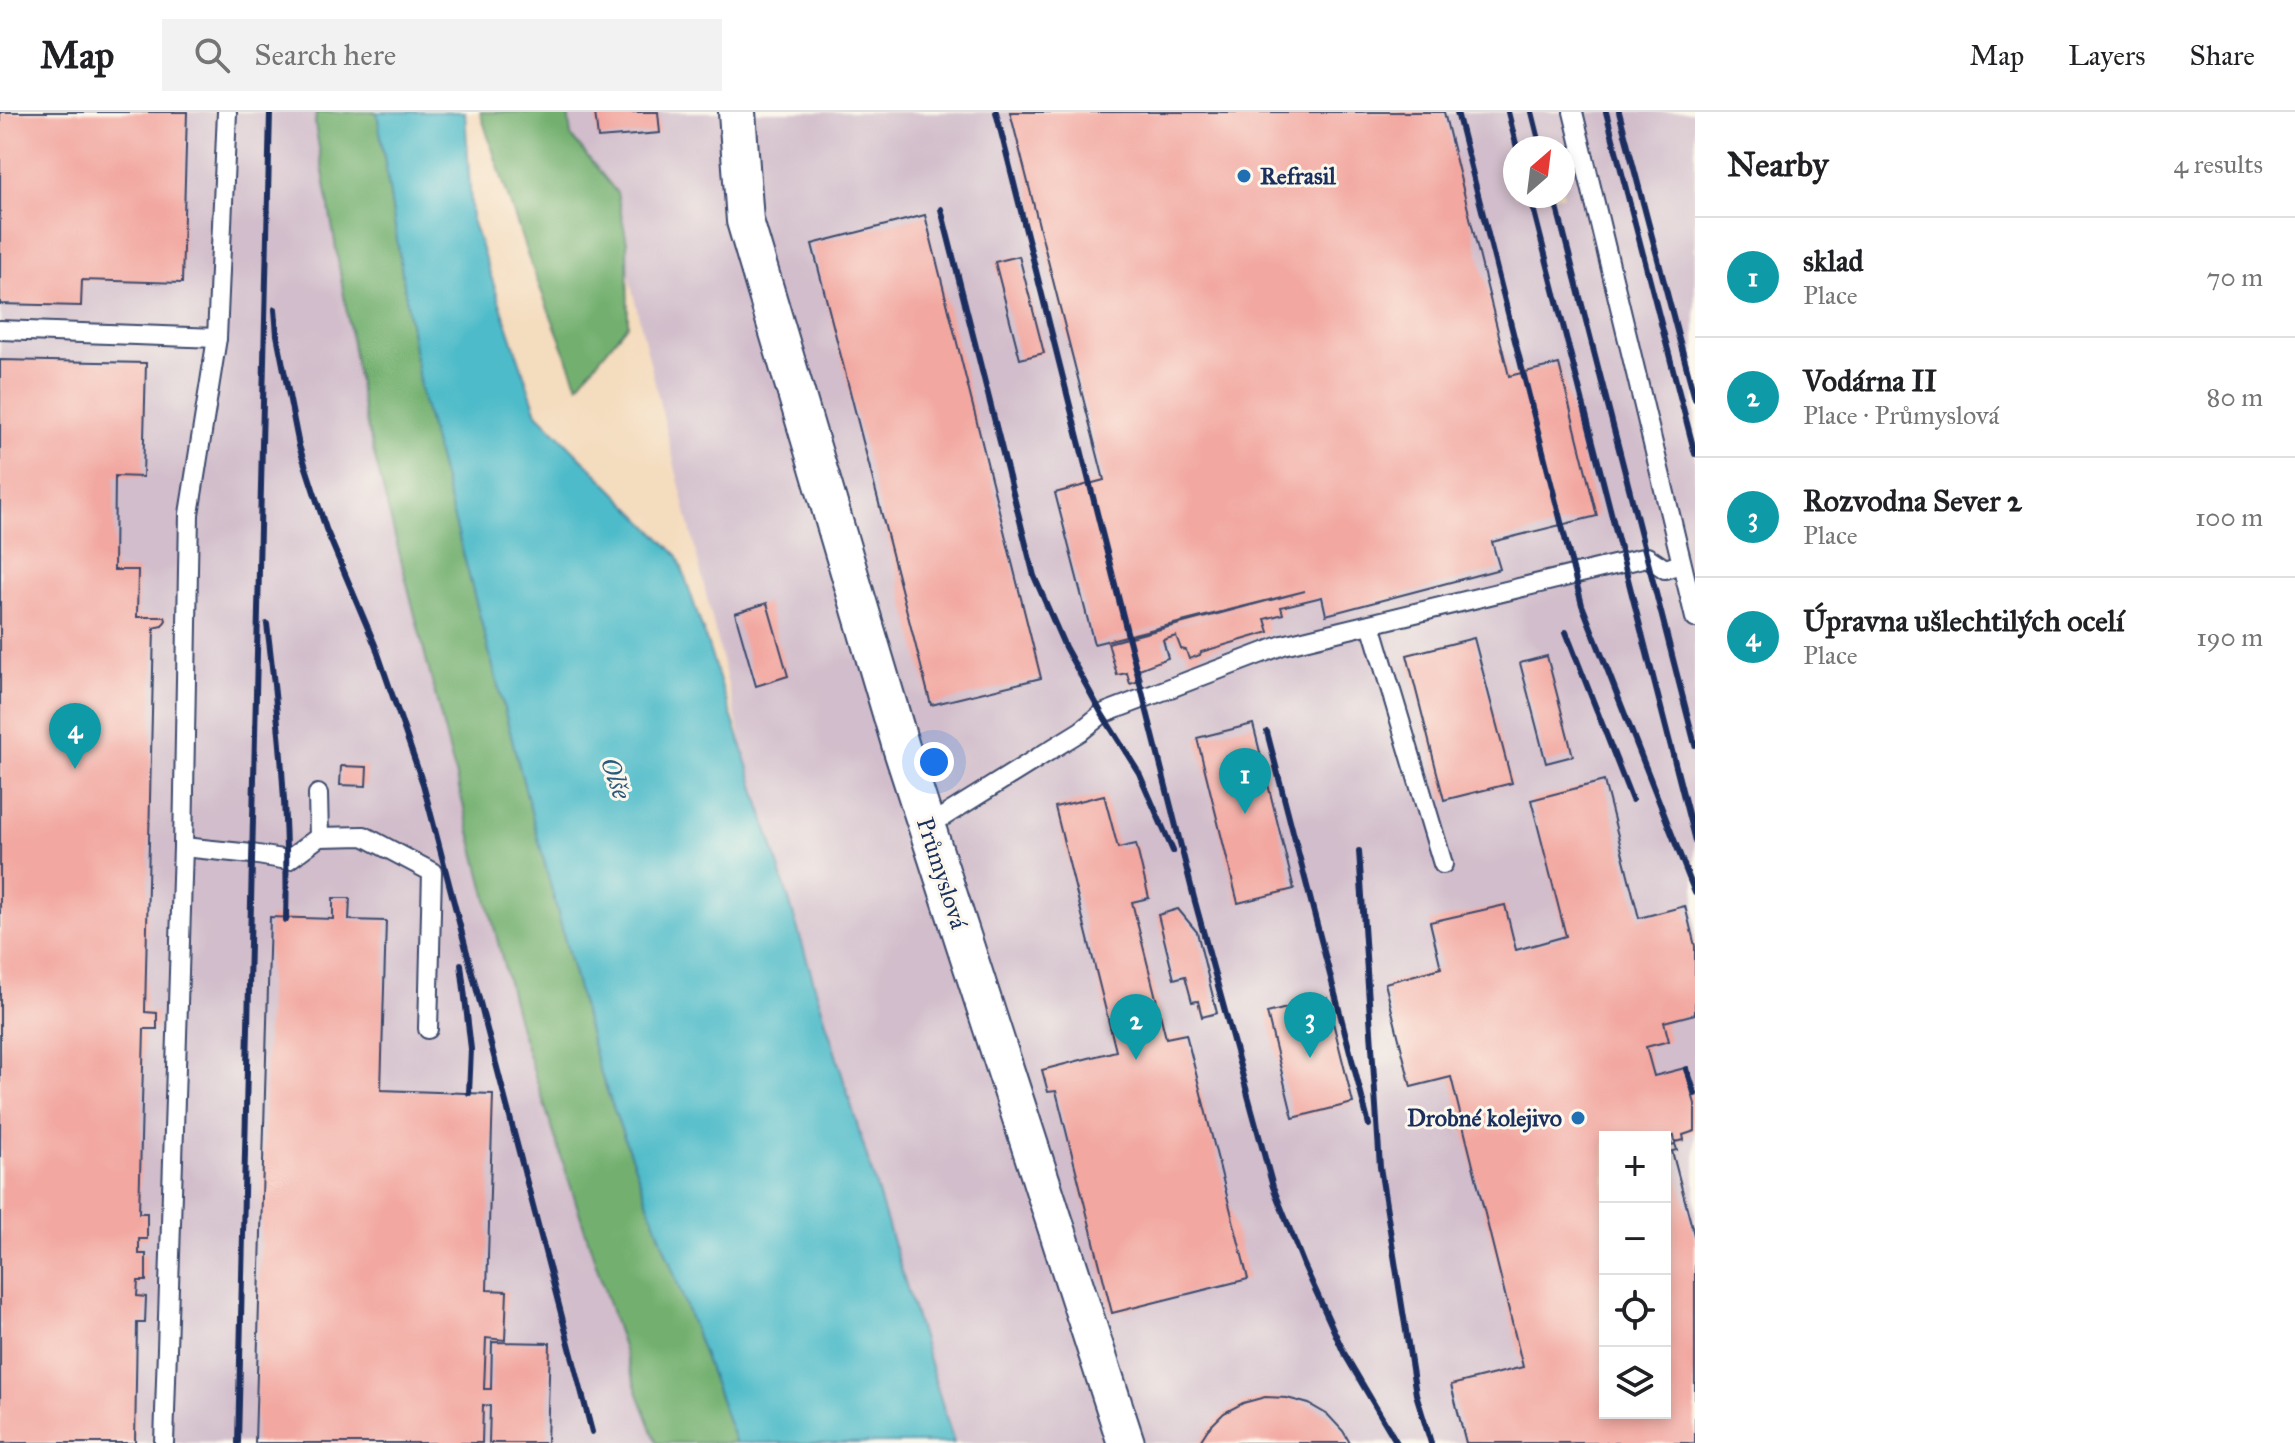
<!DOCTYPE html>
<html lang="en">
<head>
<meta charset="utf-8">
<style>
  body { margin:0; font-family:"IM FELL Great Primer",serif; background:#f2f2f2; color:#202124 }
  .controls { position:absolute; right:24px; bottom:24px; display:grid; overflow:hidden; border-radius:0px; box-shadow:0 4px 12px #0003 }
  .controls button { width:72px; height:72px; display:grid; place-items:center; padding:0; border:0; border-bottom:2px solid #e0e0e0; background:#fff; color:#202124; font:40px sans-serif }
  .compass { position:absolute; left:1503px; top:24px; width:72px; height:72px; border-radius:50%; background:#fff; box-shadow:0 4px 12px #0003; rotate:28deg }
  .you { position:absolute; left:934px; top:650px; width:28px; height:28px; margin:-20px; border:6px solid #fff; border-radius:50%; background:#1a73e8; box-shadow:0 0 0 12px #1a73e833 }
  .badge { display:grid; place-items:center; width:52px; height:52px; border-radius:50%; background:#1f6fb2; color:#fff; font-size:26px; font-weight:700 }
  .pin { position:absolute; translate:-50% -66px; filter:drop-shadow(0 2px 4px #0008) }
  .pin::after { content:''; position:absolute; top:42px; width:28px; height:24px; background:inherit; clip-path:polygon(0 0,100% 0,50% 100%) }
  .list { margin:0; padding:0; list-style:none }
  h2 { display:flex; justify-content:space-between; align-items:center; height:104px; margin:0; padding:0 32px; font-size:34px }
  h2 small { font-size:26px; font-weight:400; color:#757577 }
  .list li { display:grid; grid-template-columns:52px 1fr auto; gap:24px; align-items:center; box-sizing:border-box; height:120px; padding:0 32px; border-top:2px solid #e0e0e0 }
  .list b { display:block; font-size:30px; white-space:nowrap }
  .list p { margin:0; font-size:26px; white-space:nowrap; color:#757577 }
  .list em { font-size:26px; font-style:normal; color:#757577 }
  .icon { flex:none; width:44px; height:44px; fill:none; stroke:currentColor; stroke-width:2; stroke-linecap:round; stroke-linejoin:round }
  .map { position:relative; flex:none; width:1695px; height:1331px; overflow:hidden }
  header { display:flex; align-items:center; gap:48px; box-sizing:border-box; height:112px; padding:0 40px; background:#fff; border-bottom:2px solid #e0e0e0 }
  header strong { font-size:38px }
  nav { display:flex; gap:44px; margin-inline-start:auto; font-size:28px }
  .search { width:560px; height:72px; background:#f2f2f2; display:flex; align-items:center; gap:20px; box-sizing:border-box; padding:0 28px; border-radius:0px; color:#757577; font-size:30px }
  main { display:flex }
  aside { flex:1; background:#fff }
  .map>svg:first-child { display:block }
  .industrial { fill:#d1bdcb; fill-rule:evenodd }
  .forest { fill:#73b06f; stroke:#477066; stroke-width:2 }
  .water { fill:#4ebbc9; stroke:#347594; stroke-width:2 }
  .building { fill:#f2a7a0; fill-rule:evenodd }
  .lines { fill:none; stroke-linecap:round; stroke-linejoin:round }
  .service-casing { stroke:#3c496c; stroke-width:22 }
  .minor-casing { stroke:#3c496c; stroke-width:40 }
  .service { stroke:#fff; stroke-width:18 }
  .minor { stroke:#fff; stroke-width:36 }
  .rail { stroke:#1b2f5e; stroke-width:6 }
  .poi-dot { fill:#1f6fb2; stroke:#fbf7ec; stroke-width:3 }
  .labels { text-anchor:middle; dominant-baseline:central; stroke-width:6; stroke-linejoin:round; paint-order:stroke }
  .poi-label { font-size:24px; font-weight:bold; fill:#1b2f5e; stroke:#fbf7ec; text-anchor:start }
  .street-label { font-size:24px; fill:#1b2f5e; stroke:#fbf7ec }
  .water-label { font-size:26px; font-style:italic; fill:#2a597e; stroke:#fbf7ec }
</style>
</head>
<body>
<header>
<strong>Map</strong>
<div class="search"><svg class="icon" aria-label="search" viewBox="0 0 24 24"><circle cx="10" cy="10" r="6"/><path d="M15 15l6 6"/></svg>Search here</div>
<nav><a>Map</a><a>Layers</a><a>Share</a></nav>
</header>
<main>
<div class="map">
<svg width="1695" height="1331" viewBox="0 0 1695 1331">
  <rect width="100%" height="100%" fill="#fbf7ec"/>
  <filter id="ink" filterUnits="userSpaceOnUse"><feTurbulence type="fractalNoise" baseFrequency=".0125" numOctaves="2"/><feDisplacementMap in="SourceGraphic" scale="16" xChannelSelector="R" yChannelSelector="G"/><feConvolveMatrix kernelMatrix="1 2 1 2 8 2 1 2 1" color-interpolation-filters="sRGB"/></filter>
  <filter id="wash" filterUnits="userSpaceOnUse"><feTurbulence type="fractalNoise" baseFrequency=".006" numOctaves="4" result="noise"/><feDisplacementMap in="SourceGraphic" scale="32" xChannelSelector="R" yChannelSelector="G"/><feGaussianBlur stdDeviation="1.8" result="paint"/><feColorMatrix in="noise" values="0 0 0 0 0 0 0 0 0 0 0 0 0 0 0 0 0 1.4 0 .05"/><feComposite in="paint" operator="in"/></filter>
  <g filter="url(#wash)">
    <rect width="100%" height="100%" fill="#f4dcbe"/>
    <g class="industrial">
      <path d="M0,0H316L315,12L364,302L520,917L637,1279L657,1331H0Z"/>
      <path d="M568,0H1695V1331H954L746,647L628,160L627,130L617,81L571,24ZM1515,36H1563V84H1515ZM1605,1025H1665V1301H1605Z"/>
    </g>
    <g class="forest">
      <path d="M316,0H377L421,281L598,954L736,1331H657L637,1279L520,917L364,302L315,12Z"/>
      <path d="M480,0H568L571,24L617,81L627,130L628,212L578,273L528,145Z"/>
    </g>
    <path class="water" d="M377,0H465L472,108L537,301L678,444L746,647L954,1331H736L598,954L421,281Z"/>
    <g id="blocks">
      <g class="building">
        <path d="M0,0H187L182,171L82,168L81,194L0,192Z"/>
        <path d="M595,0H658L660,21L598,26Z"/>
        <path d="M1010,0H1444L1509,264L1559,252L1597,404L1492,430L1500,457L1326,503L1322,485L1281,495L1283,502L1265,507L1269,520L1201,540L1200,543L1189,547L1186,538L1181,537L1176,524L1163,528L1168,546L1139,557L1142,568L1130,572L1127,561L1117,563L1108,531L1305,479L1094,532L1055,381L1104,368Z"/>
        <path d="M925,103L1041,566L931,593L812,132Z"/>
        <path d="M1019,144L1044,241L1020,247L995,150Z"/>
        <path d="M0,248L146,251L143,365L115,364L114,458H138L137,505H165L166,508L162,514L154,516L145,900L157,901V917H144L139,1101H147V1127H139V1142H146V1169H138L137,1184L146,1185L145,1211H137L135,1331H0Z"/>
        <path d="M767,491L788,564L756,574L735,501Z"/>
        <path d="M1474,526L1512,671L1444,688L1407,543Z"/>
        <path d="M1547,544L1573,644L1546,651L1520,551Z"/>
        <path d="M1253,612L1294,777L1238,791L1197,626Z"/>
        <path d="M341,654L367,655L366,674L340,673Z"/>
        <path d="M1604,669L1639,806L1685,794L1695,834V902L1664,910L1669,929L1646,935L1654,964L1685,956L1695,992V1019L1683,1023L1684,1028L1675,1030L1674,1024L1669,1025L1671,1033L1675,1032L1677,1038L1672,1039L1695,1127V1331H1466L1451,1273L1523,1255L1451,965L1411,975L1385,871L1441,856L1430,810L1505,793L1516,838L1566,824L1531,688ZM1605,1025H1665V1301H1605Z"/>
        <path d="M1104,683L1118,736L1136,732L1149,786L1132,790L1166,926L1186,922L1248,1167L1112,1201L1056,979L1048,980L1042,958L1116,939L1055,695Z"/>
        <path d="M333,786H350L349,808L386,809L381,978L493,982L487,1178L507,1179L505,1228L486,1226L484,1277H491L492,1230L550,1231L547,1331H489L490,1294L483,1293L482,1331H255L270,805L333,807Z"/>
        <path d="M1178,797L1197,820L1217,901L1202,905L1198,889L1192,890L1185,864L1174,867L1158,803Z"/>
        <path d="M1327,886L1353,991L1293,1006L1267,901Z"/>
        <path d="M1265,1285L1287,1286L1309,1292L1328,1303L1343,1319L1350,1331H1199L1208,1317L1224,1301L1243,1291Z"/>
      </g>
    </g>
  </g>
  <g filter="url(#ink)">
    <use href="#blocks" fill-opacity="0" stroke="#3c496c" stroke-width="2"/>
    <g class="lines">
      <defs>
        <g id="service">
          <path d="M1573,0L1695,506"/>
          <path d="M0,218L217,226"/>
          <path d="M1371,512L1443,752"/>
          <path d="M318,682L319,725"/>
          <path d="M928,714L1081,619L1102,602L1283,533L1647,445L1665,457L1681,452"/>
          <path d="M183,735L252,742L288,748L319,725L364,724L432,760L428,917"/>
          <path d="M164,1331L183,735L189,402L217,226L227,0"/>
        </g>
        <path id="minor" d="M737,0L745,109L901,635L1126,1331"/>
      </defs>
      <use href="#service" class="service-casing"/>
      <use href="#minor" class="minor-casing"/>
      <use href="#service" class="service"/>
      <use href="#minor" class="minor"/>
      <g class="rail">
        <path d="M996,0L1194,786L1273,1075L1304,1153L1344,1241L1397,1331"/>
        <path d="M1457,0L1582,493L1695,781"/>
        <path d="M1508,0L1517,36"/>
        <path d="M1532,0L1541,36"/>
        <path d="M1606,0L1695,342"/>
        <path d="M1619,0L1695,287"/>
        <path d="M1530,84L1695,729"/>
        <path d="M1554,84L1695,633"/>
        <path d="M941,97L1034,464L1065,535L1102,602L1139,661L1173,739"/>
        <path d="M275,197L277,223L299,334L326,417L375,533L423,672L592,1320"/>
        <path d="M267,512C279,611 289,708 286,808"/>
        <path d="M1566,520L1632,688"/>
        <path d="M1267,620L1369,1013"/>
        <path d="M1359,739L1380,1055L1416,1282L1431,1331"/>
        <path d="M461,852L471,937L469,981"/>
        <path d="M1687,957L1695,982"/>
        <path d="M238,1331L270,0"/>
      </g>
    </g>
  </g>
  <g class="poi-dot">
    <circle cx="1244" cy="64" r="8"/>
    <circle cx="1578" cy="1006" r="8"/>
  </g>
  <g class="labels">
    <g class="poi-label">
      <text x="1260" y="64">Refrasil</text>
      <text x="1562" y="1006" text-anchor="end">Drobné kolejivo</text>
    </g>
    <g class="street-label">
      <text transform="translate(942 761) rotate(72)">Průmyslová</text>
    </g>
    <g class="water-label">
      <text transform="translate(616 666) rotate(71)">Olše</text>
    </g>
  </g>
</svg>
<div class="controls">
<button>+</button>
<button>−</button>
<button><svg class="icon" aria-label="locate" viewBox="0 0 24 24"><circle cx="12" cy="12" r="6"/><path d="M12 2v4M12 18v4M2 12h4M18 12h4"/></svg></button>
<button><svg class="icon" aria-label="layers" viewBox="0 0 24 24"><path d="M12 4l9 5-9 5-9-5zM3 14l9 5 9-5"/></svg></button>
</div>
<svg class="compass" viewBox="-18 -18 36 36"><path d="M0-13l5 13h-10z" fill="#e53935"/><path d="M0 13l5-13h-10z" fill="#757577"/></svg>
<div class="you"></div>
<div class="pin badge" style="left:1245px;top:702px;background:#0f9aa8">1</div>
<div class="pin badge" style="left:1136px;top:948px;background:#0f9aa8">2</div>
<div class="pin badge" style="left:1310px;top:946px;background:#0f9aa8">3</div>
<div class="pin badge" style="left:75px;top:657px;background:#0f9aa8">4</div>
</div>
<aside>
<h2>Nearby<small>4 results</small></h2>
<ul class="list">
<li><span class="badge" style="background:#0f9aa8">1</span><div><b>sklad</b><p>Place</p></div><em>70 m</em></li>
<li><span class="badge" style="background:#0f9aa8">2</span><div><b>Vodárna II</b><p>Place · Průmyslová</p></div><em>80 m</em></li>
<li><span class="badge" style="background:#0f9aa8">3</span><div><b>Rozvodna Sever 2</b><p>Place</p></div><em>100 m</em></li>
<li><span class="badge" style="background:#0f9aa8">4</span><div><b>Úpravna ušlechtilých ocelí</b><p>Place</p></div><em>190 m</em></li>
</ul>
</aside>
</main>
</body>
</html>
